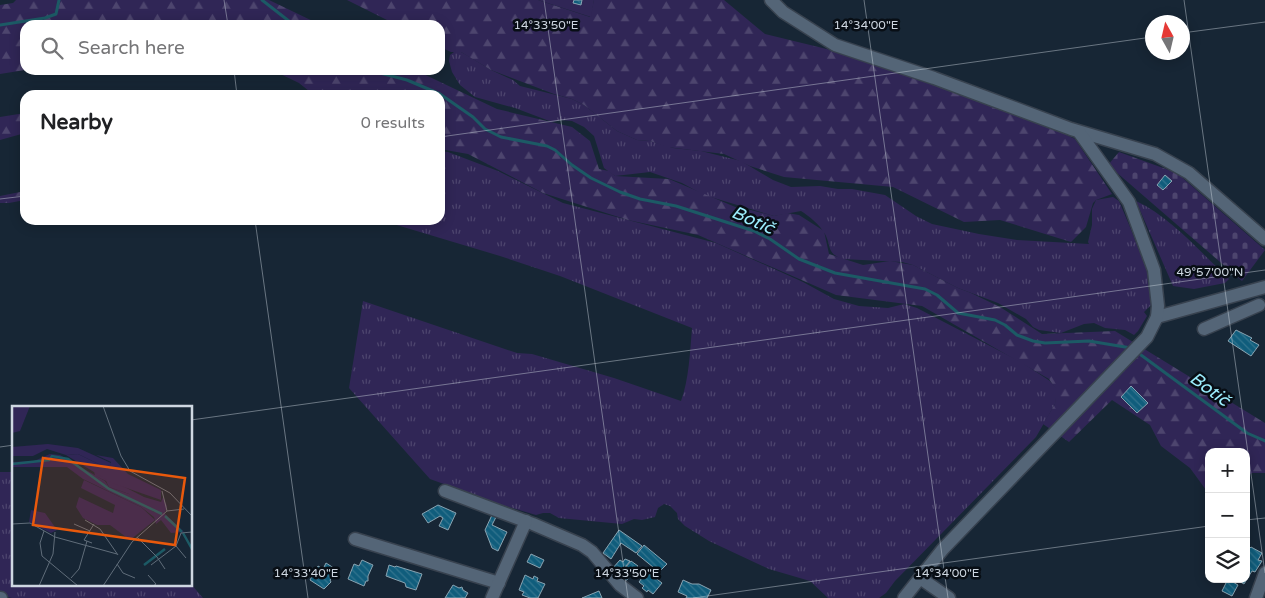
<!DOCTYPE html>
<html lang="en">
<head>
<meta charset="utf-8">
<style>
  body { margin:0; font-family:"Varela Round",sans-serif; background:#f6f6f6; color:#202124 }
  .controls { position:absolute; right:15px; bottom:15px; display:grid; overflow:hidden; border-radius:10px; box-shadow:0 2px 12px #0003 }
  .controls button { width:45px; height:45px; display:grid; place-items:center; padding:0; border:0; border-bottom:1px solid #e0e0e0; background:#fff; color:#202124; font:25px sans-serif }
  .compass { position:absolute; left:1145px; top:15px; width:45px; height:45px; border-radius:50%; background:#fff; box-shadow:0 2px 12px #0003; rotate:352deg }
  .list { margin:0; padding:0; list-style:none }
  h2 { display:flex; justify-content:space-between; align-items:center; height:65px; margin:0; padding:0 20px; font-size:21px }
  h2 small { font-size:16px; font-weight:400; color:#757577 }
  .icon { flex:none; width:28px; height:28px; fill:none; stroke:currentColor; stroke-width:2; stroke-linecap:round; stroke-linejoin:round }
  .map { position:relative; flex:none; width:1265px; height:598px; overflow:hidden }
  .search { position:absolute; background:#fff; box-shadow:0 2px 12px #0003; left:20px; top:20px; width:425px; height:55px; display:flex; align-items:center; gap:12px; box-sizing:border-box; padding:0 18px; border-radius:15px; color:#757577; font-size:19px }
  .panel { position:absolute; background:#fff; box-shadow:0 2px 12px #0003; left:20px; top:90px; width:425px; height:135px; border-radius:15px }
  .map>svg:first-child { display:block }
  .grass { fill:url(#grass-tufts) }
  .forest { fill:url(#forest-firs) }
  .cemetery { fill:url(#cemetery-stones) }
  .garden { fill:#302656 }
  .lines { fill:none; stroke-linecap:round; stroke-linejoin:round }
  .stream { stroke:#1c5a65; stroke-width:3 }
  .building { fill:url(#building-back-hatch); stroke:#89a3b1 }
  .minor-casing { stroke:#38424f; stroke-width:15 }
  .minor { stroke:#546577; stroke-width:12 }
  .ticks { fill:none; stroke:#ced7e1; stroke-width:1; stroke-opacity:0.45 }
  .labels { text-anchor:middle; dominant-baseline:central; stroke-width:5; stroke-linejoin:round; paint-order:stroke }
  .water-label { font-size:18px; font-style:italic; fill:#9cedfd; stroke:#080e15 }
  .inset-river { fill:none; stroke:#1c5a65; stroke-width:2.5 }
  .inset-road { fill:none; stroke:#606d7a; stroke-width:1 }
  .view { fill:#e8590c; fill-opacity:0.15; stroke:#e8590c; stroke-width:2.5 }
  .inset-edge { fill:none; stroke:#ced7e1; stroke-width:2.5 }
  .ticks-label { font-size:12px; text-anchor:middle; fill:#ced7e1; stroke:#080e15; stroke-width:5; stroke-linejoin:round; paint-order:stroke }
</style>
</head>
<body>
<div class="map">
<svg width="1265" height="598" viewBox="0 0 1265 598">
  <defs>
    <pattern id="grass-tufts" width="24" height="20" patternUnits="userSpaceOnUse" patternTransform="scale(1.25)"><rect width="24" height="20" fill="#302656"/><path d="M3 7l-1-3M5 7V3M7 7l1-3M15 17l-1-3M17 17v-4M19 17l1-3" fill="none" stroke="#4d456e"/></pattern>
    <pattern id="forest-firs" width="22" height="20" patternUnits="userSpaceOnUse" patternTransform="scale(1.25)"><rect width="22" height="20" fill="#302656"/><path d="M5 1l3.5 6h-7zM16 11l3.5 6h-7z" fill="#4d456e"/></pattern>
    <pattern id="cemetery-stones" width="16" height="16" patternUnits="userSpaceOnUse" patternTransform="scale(1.25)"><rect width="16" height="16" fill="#302656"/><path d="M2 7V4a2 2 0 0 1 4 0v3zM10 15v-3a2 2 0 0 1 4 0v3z" fill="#4d456e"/></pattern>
    <pattern id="building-back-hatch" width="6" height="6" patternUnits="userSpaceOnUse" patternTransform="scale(1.25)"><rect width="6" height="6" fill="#105d7c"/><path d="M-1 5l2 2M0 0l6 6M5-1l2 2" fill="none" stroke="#32748e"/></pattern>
  </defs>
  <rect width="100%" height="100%" fill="#172635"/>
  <g class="grass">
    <path d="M454,52H461L468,56L491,70L513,80L520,86L572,99L584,105L617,131L637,140L650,141L673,148L701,151L741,161L773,180L791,187L820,186L838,189H852L885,195L916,216L932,224L979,234L1017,240L1089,244L1088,242L1092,225V209L1096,200L1113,197L1119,201L1130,227L1147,271L1151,305L1144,312L1147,316L1138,331L1134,335L1125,330L1105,328L1094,323L1084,324L1061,333L1039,330L1033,327L1026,319L998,303L958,288L913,265L902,262L842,259C826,252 832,247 825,234C820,225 809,216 801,211L774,216L704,195L682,183L650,172L615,176L604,168L594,136L584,127L572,121L561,120L552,122L515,108L475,97L460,85L452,72L449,61L450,55Z"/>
    <path d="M440,151L448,152L498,171L563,203L716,243L803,282L834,299L859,306L888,308L904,304L917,308L1021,362L1050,381L1056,388V398L1055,404L1036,437L895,581L886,593L879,598H828L810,581L769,569L709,541L685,526L678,519L677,513L670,506L664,504L658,508L655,517L642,520L634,519L622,524L559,518L550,513H543L536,515L502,505L430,479L349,388L363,301L517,353L532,354L614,378L681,401C689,379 690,352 692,328L560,276L500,256L380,220H440Z"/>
    <path d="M1136,201C1171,217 1201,253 1229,279L1225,283L1194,289L1173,286Z"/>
    <path d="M0,472H14V584H191L203,598H12L0,595Z"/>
  </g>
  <g class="forest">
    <path d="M16,0H269L321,25H25V70L0,74V5L13,3Z"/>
    <path d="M347,0H538L590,17L594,0H724L765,34L839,52L1007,111L1050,127L1075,139L1112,194L1096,200L1093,203L1086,227L1071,242L1000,220L964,222L893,187L784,177L750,166L724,154L667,147L650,141L637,140L617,131L584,105L572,99L554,94L491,70L461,52H451L440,47V25H397Z"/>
    <path d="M272,70H415L497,109L572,127L590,141L599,169L609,171L615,176L669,179L740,209L751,210L774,216L787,213L799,215L824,231L829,254L863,265L890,261L913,265L958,288L971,293L1000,307L1042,334L1115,331L1265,423V473H1252L1246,477V452H1209V494L1190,468L1161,446L1150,425L1112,400L1069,442L1043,424L1055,404L1056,389L1049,379L922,306L836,295L698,235L628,220L543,193L468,154L440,149V95H314L299,83Z"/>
    <path d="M25,113V133L0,140V117Z"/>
    <path d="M25,191V200L9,203H0V196Z"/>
  </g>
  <path class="cemetery" d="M1119,152L1177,173L1265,250L1242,281L1108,165Z"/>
  <path class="garden" d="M538,0H594L591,17Z"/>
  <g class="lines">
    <g class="stream">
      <path d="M262,0L294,25"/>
      <path d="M0,25L45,18L56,14L59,0"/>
      <path d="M379,70L380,73L407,80L440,94L473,117L485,129L501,137L547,146L555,150L572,165L591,178L620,192L640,199L676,206L754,231L770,239L799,259L835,273L925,289L937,295L958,313L995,320L1005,325L1017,335L1033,341L1045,343L1089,341L1131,348"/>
      <path d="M1141,355L1247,433L1265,441"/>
    </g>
  </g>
  <g class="building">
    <path d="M574,0H582L581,5L573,3Z"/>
    <path d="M1165,175L1172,181L1163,190L1157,185Z"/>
    <path d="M1236,330L1252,338L1250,340L1259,345L1251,356L1228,341Z"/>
    <path d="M1131,386L1148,403L1137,413L1121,397Z"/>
    <path d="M438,505L456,513L448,530L439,526L443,518L440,516L428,523L422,514Z"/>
    <path d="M492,515L496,517L492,525L507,532L498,551L492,548L485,530Z"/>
    <path d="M619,530L642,546L636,553L621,543L611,559L603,553Z"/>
    <path d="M644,545L667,564L659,572L637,554Z"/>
    <path d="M1251,547L1262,553L1258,560L1262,561L1255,572L1252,571L1244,584L1235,579H1246V552Z"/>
    <path d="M531,554L544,560L540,568L527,562Z"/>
    <path d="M625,559L630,561L617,577L611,570L620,560L623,562Z"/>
    <path d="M362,560L373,565L368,576V581H366L364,586L348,579L354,564L359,566Z"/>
    <path d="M631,561L638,566L626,581L619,575Z"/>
    <path d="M326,563L337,570L330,580L331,582L324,589L310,580L318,566L323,569Z"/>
    <path d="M389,565L395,567L396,566L422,574L416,590L406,587L405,583L386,576Z"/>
    <path d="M649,573L662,583L653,594L648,590L647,592L642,588L644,586L639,582L644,575L646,576Z"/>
    <path d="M525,575L533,579L534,576L538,578L537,581L545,584L538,598H530L522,595L524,592L519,590Z"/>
    <path d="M1228,579L1238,585L1232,596L1222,591Z"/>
    <path d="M683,580L692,584H699L711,590L707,598H686L687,596L678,592Z"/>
    <path d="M453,585L459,588L462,587L463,590L468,593L465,598H445Z"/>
    <path d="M599,591L602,598H582Z"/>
  </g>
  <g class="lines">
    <defs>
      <g id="minor">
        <path d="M771,0L783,12L835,45L934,78L1071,129L1155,154L1189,173L1265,239"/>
        <path d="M1157,317L1265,287"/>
        <path d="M1204,329L1259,305"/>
        <path d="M445,491L533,524L582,545L592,552L620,585L637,598"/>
        <path d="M355,539L499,583"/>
        <path d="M920,578L949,598"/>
        <path d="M0,598H1"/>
        <path d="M492,598L526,521"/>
        <path d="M904,598L943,549L1147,337L1157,317L1158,306L1154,270L1129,202L1079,132"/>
        <path d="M1256,598L1265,573"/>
      </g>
    </defs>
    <use href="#minor" class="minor-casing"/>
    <use href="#minor" class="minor"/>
  </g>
  <path class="ticks" d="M224,0L228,25M544,0L628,598M864,0L948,598M1184,0L1265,573M1182,33L1265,22M234,70L237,95M440,137L1152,37M0,199L25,196M255,220L308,598M191,420L1265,270M0,447L14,445M1246,520L1265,518M693,598L1209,526"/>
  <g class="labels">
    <g class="water-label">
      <text transform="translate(753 220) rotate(24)">Botič</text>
      <text transform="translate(1210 389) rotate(36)">Botič</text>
    </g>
  </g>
  <g transform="translate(12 406)">
    <rect width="180" height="180" fill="#172635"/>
    <path d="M82,65L132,91L149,96L151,91L155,100L153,107L142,105L120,93L117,88L97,81L94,75L83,70ZM72,74L129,101L143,114L118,134L98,119H85L71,112L64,101L67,91L101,107L103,99L69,82ZM19,104L33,107L45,124L39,127L17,116Z" fill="#302656"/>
    <path d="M0,0H18L8,25L0,27ZM38,48L48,49L93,75L97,81L117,88L142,106H151L172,126L159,127L149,114L144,118L142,111L129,101L71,73L55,61H0V56L22,55ZM66,48L97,63L99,56L84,49L101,52L116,68L149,84V94L100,77L54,49Z" fill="#302656"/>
    <path d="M36,38L66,42L99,57L97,63L66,48L54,49L35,43L21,50H0V41Z" fill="#302656"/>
    <path class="inset-river" d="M0,58L37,54L40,50L56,53L97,83L150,108M153,110L170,126M171,127L180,143M132,159L153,143"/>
    <path class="inset-road" d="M91,0L109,50L118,65L158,87L180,110M150,85L155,105M73,114L88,123L106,149M0,118L18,117L43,131L105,148M62,118L78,125M32,125L28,137L30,150L66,180M125,131L145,151L153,163M80,137L72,134L82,118M164,140L169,127L180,126M164,140L174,152M105,158L111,167L123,172M139,159L164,140M136,169L144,178L141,180M59,172L67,163L75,135M27,180L41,148L43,126M91,180L120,136L155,105L172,103"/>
    <path class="view" d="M31,52L173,72L163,139L21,119Z"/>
    <rect width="180" height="180" class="inset-edge"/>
  </g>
  <g class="ticks-label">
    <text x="546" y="29">14°33'50"E</text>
    <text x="866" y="29">14°34'00"E</text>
    <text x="1210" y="276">49°57'00"N</text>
    <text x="306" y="577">14°33'40"E</text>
    <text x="627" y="577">14°33'50"E</text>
    <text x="947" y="577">14°34'00"E</text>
  </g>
</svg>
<div class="controls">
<button>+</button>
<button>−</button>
<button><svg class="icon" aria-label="layers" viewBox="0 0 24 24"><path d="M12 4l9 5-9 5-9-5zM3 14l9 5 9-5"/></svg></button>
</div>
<svg class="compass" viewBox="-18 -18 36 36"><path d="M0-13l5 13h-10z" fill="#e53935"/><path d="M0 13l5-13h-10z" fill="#757577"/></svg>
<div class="search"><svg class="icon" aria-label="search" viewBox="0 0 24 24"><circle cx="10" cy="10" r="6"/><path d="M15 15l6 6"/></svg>Search here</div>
<section class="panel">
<h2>Nearby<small>0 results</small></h2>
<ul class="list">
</ul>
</section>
</div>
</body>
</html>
